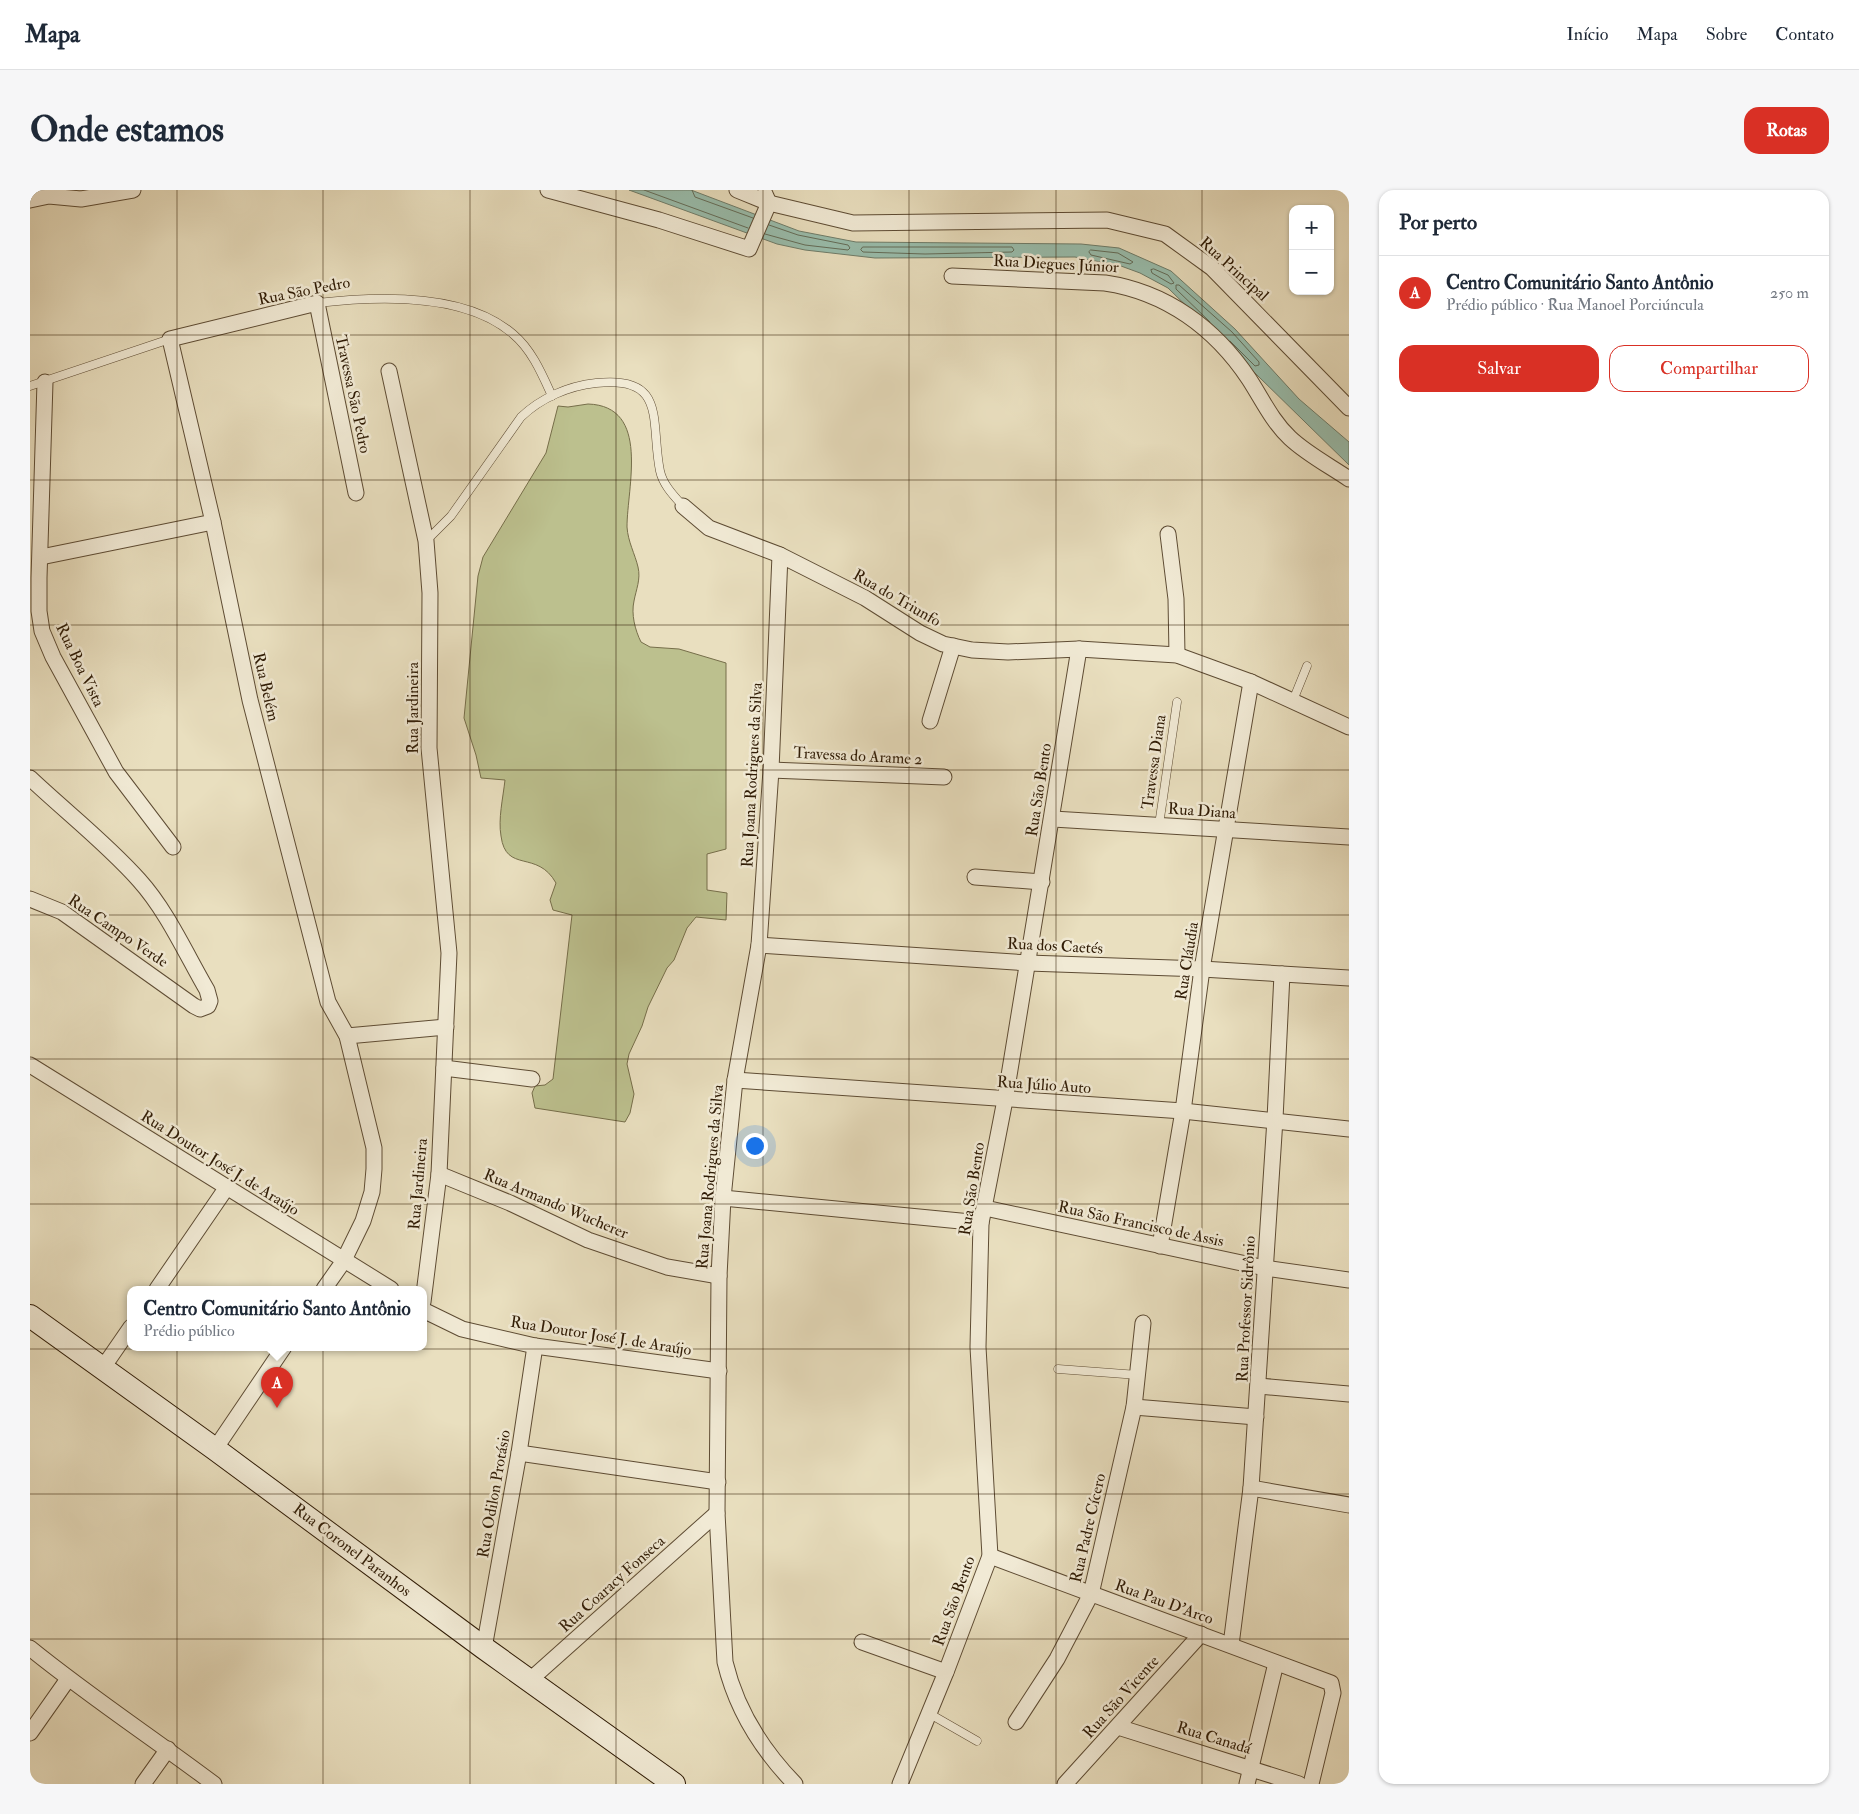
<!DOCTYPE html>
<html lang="pt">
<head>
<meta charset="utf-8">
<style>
  body { margin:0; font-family:"IM FELL Double Pica",serif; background:#f6f6f7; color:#1f2937 }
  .controls { position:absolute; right:15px; top:15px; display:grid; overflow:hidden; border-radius:10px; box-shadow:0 1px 4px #0004 }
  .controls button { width:45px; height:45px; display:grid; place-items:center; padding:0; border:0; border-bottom:1px solid #e0e1e3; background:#fff; color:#1f2937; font:25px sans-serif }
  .you { position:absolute; left:724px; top:955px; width:18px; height:18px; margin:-12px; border:4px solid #fff; border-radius:50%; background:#1a73e8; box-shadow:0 0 0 8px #1a73e833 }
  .badge { display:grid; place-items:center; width:32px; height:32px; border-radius:50%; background:#d93025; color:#fff; font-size:16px; font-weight:700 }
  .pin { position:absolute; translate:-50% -41px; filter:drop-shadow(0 1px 2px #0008) }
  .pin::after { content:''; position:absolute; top:26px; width:18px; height:15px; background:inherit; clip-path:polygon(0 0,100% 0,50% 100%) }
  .popup { position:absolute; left:97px; top:1096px; width:300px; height:65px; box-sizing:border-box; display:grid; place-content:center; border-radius:10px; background:#fff; filter:drop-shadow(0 1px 4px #0005); font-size:16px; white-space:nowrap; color:#747a83 }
  .popup b { font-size:19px; color:#1f2937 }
  .popup::after { content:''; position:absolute; left:50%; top:100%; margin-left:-10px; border:10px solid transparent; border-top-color:#fff }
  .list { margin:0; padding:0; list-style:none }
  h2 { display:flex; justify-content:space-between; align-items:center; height:65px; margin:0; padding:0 20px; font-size:21px }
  h2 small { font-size:16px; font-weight:400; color:#747a83 }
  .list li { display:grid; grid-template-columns:32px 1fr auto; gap:15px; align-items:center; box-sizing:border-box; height:75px; padding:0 20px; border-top:1px solid #e0e1e3 }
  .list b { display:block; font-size:19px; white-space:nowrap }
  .list p { margin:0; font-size:16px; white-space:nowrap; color:#747a83 }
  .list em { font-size:16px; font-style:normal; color:#747a83 }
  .actions { display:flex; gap:10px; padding:15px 20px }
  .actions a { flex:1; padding:11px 0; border:1px solid #d93025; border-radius:15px; text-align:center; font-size:18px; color:#d93025 }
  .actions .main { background:#d93025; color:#fff }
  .map { position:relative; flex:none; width:1319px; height:1594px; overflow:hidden; border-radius:15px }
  header { display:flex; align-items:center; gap:30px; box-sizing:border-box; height:70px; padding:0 25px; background:#fff; border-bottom:1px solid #e0e1e3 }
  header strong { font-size:24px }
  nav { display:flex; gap:28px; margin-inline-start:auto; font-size:18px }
  .intro { display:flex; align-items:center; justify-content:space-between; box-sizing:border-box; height:120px; padding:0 30px }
  h1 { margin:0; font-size:35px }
  .button { padding:12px 22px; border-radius:15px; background:#d93025; color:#fff; font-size:18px; font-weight:700 }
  main { display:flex; gap:30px; padding:0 30px }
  aside { flex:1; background:#fff; border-radius:15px; box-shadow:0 1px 4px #0004 }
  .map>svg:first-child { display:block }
  .green { fill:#bcc08e; stroke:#766e4a }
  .water { fill:#99bdac; stroke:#6f7c69 }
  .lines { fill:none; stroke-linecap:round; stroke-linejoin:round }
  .shore { stroke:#646c58; stroke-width:1 }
  .lane-casing { stroke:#5e4c34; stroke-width:9 }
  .street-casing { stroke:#5e4c34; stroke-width:17 }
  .secondary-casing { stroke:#2f1b05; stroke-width:24 }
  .lane { stroke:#f1ead5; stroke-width:8 }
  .street { stroke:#f1ead5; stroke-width:15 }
  .secondary { stroke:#f1ead5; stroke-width:22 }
  .grid { fill:none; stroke:#2f1b05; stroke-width:1; stroke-opacity:0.55 }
  .labels { text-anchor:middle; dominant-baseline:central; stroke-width:5; stroke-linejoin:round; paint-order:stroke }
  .street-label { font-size:16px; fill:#2f1b05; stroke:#f1ead5 }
</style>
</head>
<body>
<header>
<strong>Mapa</strong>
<nav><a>Início</a><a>Mapa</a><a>Sobre</a><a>Contato</a></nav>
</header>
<div class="intro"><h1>Onde estamos</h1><a class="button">Rotas</a></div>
<main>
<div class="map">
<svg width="1319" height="1594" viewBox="0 0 1319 1594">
  <rect width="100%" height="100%" fill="#e9dfbf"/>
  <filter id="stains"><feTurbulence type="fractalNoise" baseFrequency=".004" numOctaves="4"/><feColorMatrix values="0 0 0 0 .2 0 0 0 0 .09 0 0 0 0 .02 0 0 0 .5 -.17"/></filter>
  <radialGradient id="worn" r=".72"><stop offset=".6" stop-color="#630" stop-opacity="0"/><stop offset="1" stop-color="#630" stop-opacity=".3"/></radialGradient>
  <path class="green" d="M558,214C621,216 597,297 597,337C598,352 605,364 608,377C611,389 606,400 604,411C601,424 605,440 611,452L620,457L649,459L696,473V659L677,664V700L697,703L696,730L666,727L657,738L644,770L637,778L618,817L612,836L599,864L597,874L604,904L600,923L595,932L505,918L502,903L505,896L515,895L523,889L542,725L523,720L520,710L526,693C507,659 476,684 471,646C468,629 473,608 475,590L451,588L446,565L434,528L448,386L453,367L516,263L528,216L538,217Z"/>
  <path class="water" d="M599,0H661L769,41L826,52L1051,54L1089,58L1141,81L1205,139L1269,209L1319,252V275L1138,98L1110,83L1091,76L1045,67L845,68L775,60L747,54Z"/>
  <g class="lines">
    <g class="shore">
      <path d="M614,0L718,38"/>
      <path d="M662,0L665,7L723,28"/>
      <path d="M735,44L775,55L818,60L820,58L818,55L768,45L739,35"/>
      <path d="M833,57H982L984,60L982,62L895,64L833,62L831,60Z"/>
      <path d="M1061,60L1088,63L1103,72L1100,74L1061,65L1059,62Z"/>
      <path d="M1124,79L1138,85L1144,93L1141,94L1122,83L1121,80Z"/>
      <path d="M1180,132L1146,99V95H1149L1202,142L1229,172V175L1225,176L1200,151"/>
    </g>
    <defs>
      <g id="lane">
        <path d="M287,113C346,106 435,102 483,144C502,160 512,184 522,206"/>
        <path d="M0,196L140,149"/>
        <path d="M396,351L421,326L491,227C511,208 538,196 566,193C638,185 620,232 630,281C633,295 644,306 653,316"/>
        <path d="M1262,513L1277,476"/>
        <path d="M1129,635L1147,512"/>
        <path d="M1028,1179L1108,1185"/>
        <path d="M900,1524L947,1551"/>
      </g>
      <g id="street">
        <path d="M518,0L629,30L719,59L739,13L735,4"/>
        <path d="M707,0L739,13L823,33L1077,30L1135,44L1182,78L1319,218"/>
        <path d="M0,10L19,6L51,9L103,0"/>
        <path d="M922,86L1075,93C1136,102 1185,138 1219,189C1232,209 1242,231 1260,248C1277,264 1300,276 1319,289"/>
        <path d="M359,181L396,351L400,403L399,558L419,763L409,984L393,1112"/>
        <path d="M15,192L9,388V421L12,441L23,467L86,582L143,657"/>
        <path d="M653,316L679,338L750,365L835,408L890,443L913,454L942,460L978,462L1049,459L1147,465L1221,492L1319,537"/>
        <path d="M1138,344L1146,409L1147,465"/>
        <path d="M750,365L741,580L729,755L705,890L693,1008L689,1086L687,1323L695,1472C706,1518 732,1560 765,1594"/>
        <path d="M11,367L183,332"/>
        <path d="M900,531L923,456"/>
        <path d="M741,580L914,587"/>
        <path d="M0,588C36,622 76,653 109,690C137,721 156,764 177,800L180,811L178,816L170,819L164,816L32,722L0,709"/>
        <path d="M1023,629L1319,647"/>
        <path d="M945,687L1012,692"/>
        <path d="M729,755L998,773L1172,779L1319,788"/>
        <path d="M317,846L416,837"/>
        <path d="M0,875L361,1099"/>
        <path d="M414,878L502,889"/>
        <path d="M705,890L1153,921L1319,939"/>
        <path d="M409,984L480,1013L558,1050L637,1077L689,1086"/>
        <path d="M693,1008L951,1033"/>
        <path d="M955,1018L1235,1078L1319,1090"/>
        <path d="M1130,1056L1153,921L1172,779L1221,492"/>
        <path d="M127,1099L197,997"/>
        <path d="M294,1099L313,1072L333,1031L342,1002L344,979V958L317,846L298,812L220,510L183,332L140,149L287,113L326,303"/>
        <path d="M393,1120L432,1139L505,1156L689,1181"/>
        <path d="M72,1179L101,1137"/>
        <path d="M1229,1196L1319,1204"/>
        <path d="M1104,1217L1226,1227"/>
        <path d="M185,1259L254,1157"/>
        <path d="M489,1263L688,1292"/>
        <path d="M1221,1298L1319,1315"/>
        <path d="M960,1366L1301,1493L1303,1503L1281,1594"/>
        <path d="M832,1452L916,1482"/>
        <path d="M1201,1455L1221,1298L1245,929L1252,784"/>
        <path d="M0,1458C59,1506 123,1548 184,1594"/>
        <path d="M454,1458L489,1263L505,1156"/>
        <path d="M500,1490L687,1323"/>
        <path d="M986,1532L1027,1469L1061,1404L1104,1217L1113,1133"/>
        <path d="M1088,1537L1269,1594"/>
        <path d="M0,1543L38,1489"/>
        <path d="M113,1594L138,1559"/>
        <path d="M870,1594L916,1482L960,1366L948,1157L951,1033L975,910L1049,459"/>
        <path d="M1035,1594L1171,1444"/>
        <path d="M1217,1594L1246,1473"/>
      </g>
      <path id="secondary" d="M0,1126L185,1259L454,1458L644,1594"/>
    </defs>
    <use href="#lane" class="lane-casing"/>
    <use href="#street" class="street-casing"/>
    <use href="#secondary" class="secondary-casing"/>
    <use href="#lane" class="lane"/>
    <use href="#street" class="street"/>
    <use href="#secondary" class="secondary"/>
  </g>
  <path class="grid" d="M147,0V1594M293,0V1594M440,0V1594M586,0V1594M733,0V1594M879,0V1594M1026,0V1594M1172,0V1594M0,145H1319M0,290H1319M0,435H1319M0,580H1319M0,725H1319M0,869H1319M0,1014H1319M0,1159H1319M0,1304H1319M0,1449H1319"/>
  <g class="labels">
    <g class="street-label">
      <text transform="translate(1026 74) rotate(3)">Rua Diegues Júnior</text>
      <text transform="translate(1204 79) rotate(42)">Rua Principal</text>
      <text transform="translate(274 101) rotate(-11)">Rua São Pedro</text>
      <text transform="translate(323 204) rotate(78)">Travessa São Pedro</text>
      <text transform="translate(867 408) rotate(30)">Rua do Triunfo</text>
      <text transform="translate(50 475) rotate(64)">Rua Boa Vista</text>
      <text transform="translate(236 497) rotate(77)">Rua Belém</text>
      <text transform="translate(383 518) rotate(-90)">Rua Jardineira</text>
      <text transform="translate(828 566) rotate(3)">Travessa do Arame 2</text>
      <text transform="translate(1124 572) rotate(-82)">Travessa Diana</text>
      <text transform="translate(722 585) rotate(-87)">Rua Joana Rodrigues da Silva</text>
      <text transform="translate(1009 600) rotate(-81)">Rua São Bento</text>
      <text transform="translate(1172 621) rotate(4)">Rua Diana</text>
      <text transform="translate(88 741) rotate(34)">Rua Campo Verde</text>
      <text transform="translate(1025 756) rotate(3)">Rua dos Caetés</text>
      <text transform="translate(1157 771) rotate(-81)">Rua Cláudia</text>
      <text transform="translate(1014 895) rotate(4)">Rua Júlio Auto</text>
      <text transform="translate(190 973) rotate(32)">Rua Doutor José J. de Araújo</text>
      <text transform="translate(680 987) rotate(-85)">Rua Joana Rodrigues da Silva</text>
      <text transform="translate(388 994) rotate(-85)">Rua Jardineira</text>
      <text transform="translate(942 999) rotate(-81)">Rua São Bento</text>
      <text transform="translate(526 1014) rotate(23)">Rua Armando Wucherer</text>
      <text transform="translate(1111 1034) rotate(12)">Rua São Francisco de Assis</text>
      <text transform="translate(1216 1119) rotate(-87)">Rua Professor Sidrônio</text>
      <text transform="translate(571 1146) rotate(9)">Rua Doutor José J. de Araújo</text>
      <text transform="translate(464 1304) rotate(-80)">Rua Odilon Protásio</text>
      <text transform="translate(1058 1338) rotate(-77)">Rua Padre Cícero</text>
      <text transform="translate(322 1360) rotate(37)">Rua Coronel Paranhos</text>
      <text transform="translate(582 1394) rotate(-42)">Rua Coaracy Fonseca</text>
      <text transform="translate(924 1411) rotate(-70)">Rua São Bento</text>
      <text transform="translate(1134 1412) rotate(20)">Rua Pau D'Arco</text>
      <text transform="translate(1091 1507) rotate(-48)">Rua São Vicente</text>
      <text transform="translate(1184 1548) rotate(17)">Rua Canadá</text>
    </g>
  </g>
  <rect width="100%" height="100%" filter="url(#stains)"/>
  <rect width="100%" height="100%" fill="url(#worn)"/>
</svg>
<div class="controls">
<button>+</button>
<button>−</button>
</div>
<div class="you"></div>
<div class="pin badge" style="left:247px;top:1218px">A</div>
<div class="popup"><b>Centro Comunitário Santo Antônio</b>Prédio público</div>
</div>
<aside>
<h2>Por perto<small></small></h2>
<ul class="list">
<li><span class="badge">A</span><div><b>Centro Comunitário Santo Antônio</b><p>Prédio público · Rua Manoel Porciúncula</p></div><em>250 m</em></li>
</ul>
<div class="actions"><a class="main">Salvar</a><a>Compartilhar</a></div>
</aside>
</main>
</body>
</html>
